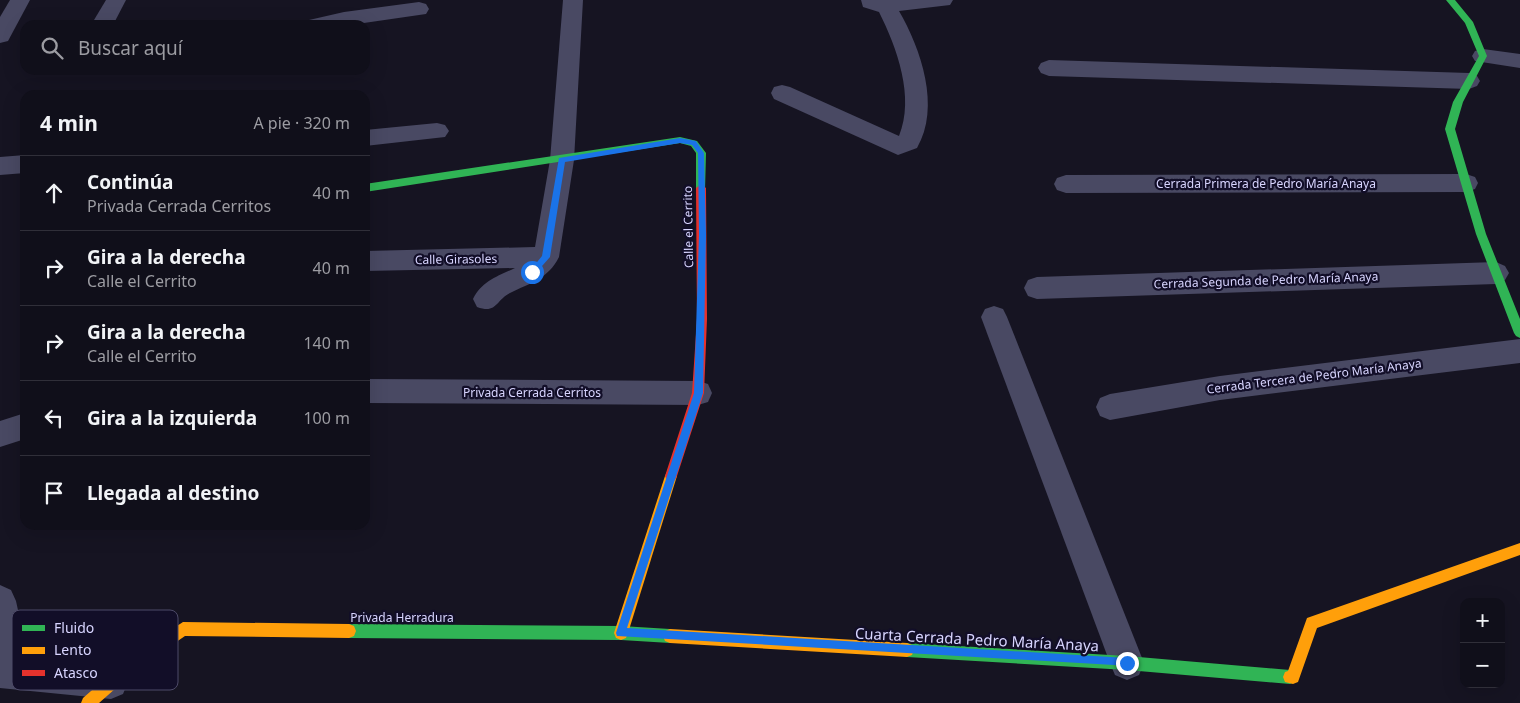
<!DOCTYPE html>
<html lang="es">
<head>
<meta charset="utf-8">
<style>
  body { margin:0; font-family:"Noto Sans",sans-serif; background:#1e1d27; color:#f1f3f6 }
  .controls { position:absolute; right:15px; bottom:15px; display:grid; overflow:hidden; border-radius:10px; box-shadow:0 5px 20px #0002 }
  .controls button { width:45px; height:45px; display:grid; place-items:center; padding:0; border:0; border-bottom:1px solid #302f39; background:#100f1a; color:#f1f3f6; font:25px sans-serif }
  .stop { position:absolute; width:15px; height:15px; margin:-11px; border:4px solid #1a73e8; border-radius:50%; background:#fff }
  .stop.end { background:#1a73e8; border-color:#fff; box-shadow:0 1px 5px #0008 }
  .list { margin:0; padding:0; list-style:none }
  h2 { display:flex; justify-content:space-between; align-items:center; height:65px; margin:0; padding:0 20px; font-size:21px }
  h2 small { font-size:16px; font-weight:400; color:#9c9ca2 }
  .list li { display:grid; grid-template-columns:32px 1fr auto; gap:15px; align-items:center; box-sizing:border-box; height:75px; padding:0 20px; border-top:1px solid #302f39 }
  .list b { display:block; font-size:19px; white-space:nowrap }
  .list p { margin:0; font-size:16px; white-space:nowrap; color:#9c9ca2 }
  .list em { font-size:16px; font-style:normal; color:#9c9ca2 }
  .icon { flex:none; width:28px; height:28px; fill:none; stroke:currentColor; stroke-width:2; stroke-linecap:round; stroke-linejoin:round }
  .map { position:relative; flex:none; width:1520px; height:703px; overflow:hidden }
  .search { position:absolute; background:#100f1a; box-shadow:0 5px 20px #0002; left:20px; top:20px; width:350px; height:55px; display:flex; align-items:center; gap:12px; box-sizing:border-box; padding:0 18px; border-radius:15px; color:#9c9ca2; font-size:19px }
  .panel { position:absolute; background:#100f1a; box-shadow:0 5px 20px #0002; left:20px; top:90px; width:350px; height:440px; border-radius:15px }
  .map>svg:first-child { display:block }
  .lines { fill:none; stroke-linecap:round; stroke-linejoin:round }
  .street { fill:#494963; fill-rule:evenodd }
  .fast { fill:#30b455; fill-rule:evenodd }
  .slow { fill:#ff9f0a; fill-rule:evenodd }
  .jam { fill:#e5322d; fill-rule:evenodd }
  .route { fill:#1a73e8 }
  .labels { text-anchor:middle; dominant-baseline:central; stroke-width:4.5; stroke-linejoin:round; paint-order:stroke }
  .street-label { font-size:12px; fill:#d8d5ff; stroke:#120e28 }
  .near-street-label { font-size:15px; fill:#d8d5ff; stroke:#120e28 }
  .key { fill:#120e28; stroke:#4d4a68; stroke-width:1 }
  .key-label { font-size:14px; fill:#d8d5ff }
</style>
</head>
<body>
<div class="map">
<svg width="1520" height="703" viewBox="0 0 1520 703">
  <rect width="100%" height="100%" fill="#161422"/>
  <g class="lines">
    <g class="street">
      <path d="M10,0H30L8,41L0,43V17Z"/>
      <path d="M106,0H126L113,25H91Z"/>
      <path d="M563,0H583L574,160L559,257C548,279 530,283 510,293C495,301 497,314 477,307L473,299C482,281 498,276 515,268L365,271V251L535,247L550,160Z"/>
      <path d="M861,0H953L950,5L899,11C921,49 941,107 917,148L898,155L774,99L771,93L774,87L782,85L790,87L899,136C915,97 897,48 879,12L863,7Z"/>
      <path d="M419,2L426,4L429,9L426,14L350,25H305L309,20L344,12Z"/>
      <path d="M1483,49L1520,54V68L1475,61L1472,56L1475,51Z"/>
      <path d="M1049,60L1469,73L1477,76L1480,81L1477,86L1469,89L1049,76L1041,73L1038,68L1041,63Z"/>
      <path d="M437,123L445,125L449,131L445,137L365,146V130Z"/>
      <path d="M25,155V173L0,175V157Z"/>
      <path d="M1466,174L1475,177L1478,183L1475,189L1466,192L1066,193L1057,190L1054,184L1057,178L1066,175Z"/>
      <path d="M1496,262L1505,266L1509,273L1505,280L1496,284L1037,299L1028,296L1024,288L1028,280L1037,277Z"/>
      <path d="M994,306L1003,309L1007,317L1144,663L1139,675L1127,680L1115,675L1110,663L981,317L985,309Z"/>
      <path d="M1520,339V363L1220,400L1110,420L1100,416L1096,407L1100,398L1110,394L1220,376Z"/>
      <path d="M365,379L698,381L708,384L712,393L708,402L698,405L365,403Z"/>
      <path d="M25,413V439L0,447V421Z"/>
      <path d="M0,585L11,590L16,601L28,656L111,665L123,670L128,682L123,694L111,699L0,688Z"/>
    </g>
    <g class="fast">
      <path d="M1446,0H1455L1473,22L1487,56L1463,102L1455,129L1486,234L1520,319V338L1516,336L1514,333L1476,234L1445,129L1453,102L1479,56L1465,23Z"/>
      <path d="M680,137L697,141L706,153L705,191L701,192L696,188V153L691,146L680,143L365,192V184Z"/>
      <path d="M349,624L621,626L670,629L675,631L677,636L675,641L670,643L621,640L349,638L344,636L342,631L344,626Z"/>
      <path d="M907,643L1127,656L1290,670L1295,672L1297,677L1295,682L1290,684L1127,670L907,657L902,655L900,650L902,645Z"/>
    </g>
    <g class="slow">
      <path d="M671,470L675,472L677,476L628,633L626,638L621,640L616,638L614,633L665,476L667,472Z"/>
      <path d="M1520,543V555L1317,628L1298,682L1293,684L1285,682L1283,677L1285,672L1288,671L1307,618Z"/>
      <path d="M183,622L349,624L354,626L356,631L354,636L349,638L185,636L141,666L99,703H81L83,698L131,656Z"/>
      <path d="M670,629L907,643L912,645L914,650L912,655L907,657L670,643L665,641L663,636L665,631Z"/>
    </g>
    <path class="jam" d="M701,184L706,188L707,319L704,393L677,476L675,480L671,482L667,480L665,476L692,393L697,319L696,188Z"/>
  </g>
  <path class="route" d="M680,138L696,141L704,153L706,235L703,393L627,628L1127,658L1131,659V666L617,636L616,633L694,393L699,235L698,153L692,145L680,143L565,162L550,257L535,274L529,272L542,256L559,158Z"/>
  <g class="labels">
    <g class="street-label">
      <text x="1266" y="183">Cerrada Primera de Pedro María Anaya</text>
      <text transform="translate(688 227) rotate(-91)">Calle el Cerrito</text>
      <text transform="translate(456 259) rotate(-1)">Calle Girasoles</text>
      <text transform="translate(1266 280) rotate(-2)">Cerrada Segunda de Pedro María Anaya</text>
      <text transform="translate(1314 376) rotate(-7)">Cerrada Tercera de Pedro María Anaya</text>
      <text x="532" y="392">Privada Cerrada Cerritos</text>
      <text x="402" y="617">Privada Herradura</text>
    </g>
    <g class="near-street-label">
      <text transform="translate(977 639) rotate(3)">Cuarta Cerrada Pedro María Anaya</text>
    </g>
  </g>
  <rect x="12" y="610" width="166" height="80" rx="8" class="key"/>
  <rect x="22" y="625" width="23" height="6" fill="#30b455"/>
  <rect x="22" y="647" width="23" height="7" fill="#ff9f0a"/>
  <rect x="22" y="670" width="23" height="6" fill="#e5322d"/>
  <g class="key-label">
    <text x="54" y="633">Fluido</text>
    <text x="54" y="655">Lento</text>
    <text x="54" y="678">Atasco</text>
  </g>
</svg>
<div class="controls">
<button>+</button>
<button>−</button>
</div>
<div class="stop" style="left:532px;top:272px"></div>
<div class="stop end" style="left:1127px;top:663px"></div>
<div class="search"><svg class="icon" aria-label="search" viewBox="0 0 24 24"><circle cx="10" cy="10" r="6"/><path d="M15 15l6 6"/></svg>Buscar aquí</div>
<section class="panel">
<h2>4 min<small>A pie · 320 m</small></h2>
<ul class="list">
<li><svg class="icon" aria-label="ahead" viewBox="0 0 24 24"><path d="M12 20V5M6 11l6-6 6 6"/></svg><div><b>Continúa</b><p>Privada Cerrada Cerritos</p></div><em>40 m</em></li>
<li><svg class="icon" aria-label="right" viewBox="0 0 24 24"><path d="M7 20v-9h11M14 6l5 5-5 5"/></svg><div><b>Gira a la derecha</b><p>Calle el Cerrito</p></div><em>40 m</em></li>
<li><svg class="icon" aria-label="right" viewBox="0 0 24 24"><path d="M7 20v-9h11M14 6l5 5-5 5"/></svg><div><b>Gira a la derecha</b><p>Calle el Cerrito</p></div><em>140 m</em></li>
<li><svg class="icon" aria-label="left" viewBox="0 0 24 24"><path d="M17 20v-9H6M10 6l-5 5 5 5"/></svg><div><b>Gira a la izquierda</b></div><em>100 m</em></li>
<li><svg class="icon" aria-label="arrive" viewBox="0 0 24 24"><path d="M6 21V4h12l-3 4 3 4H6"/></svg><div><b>Llegada al destino</b></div></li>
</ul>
</section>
</div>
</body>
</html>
